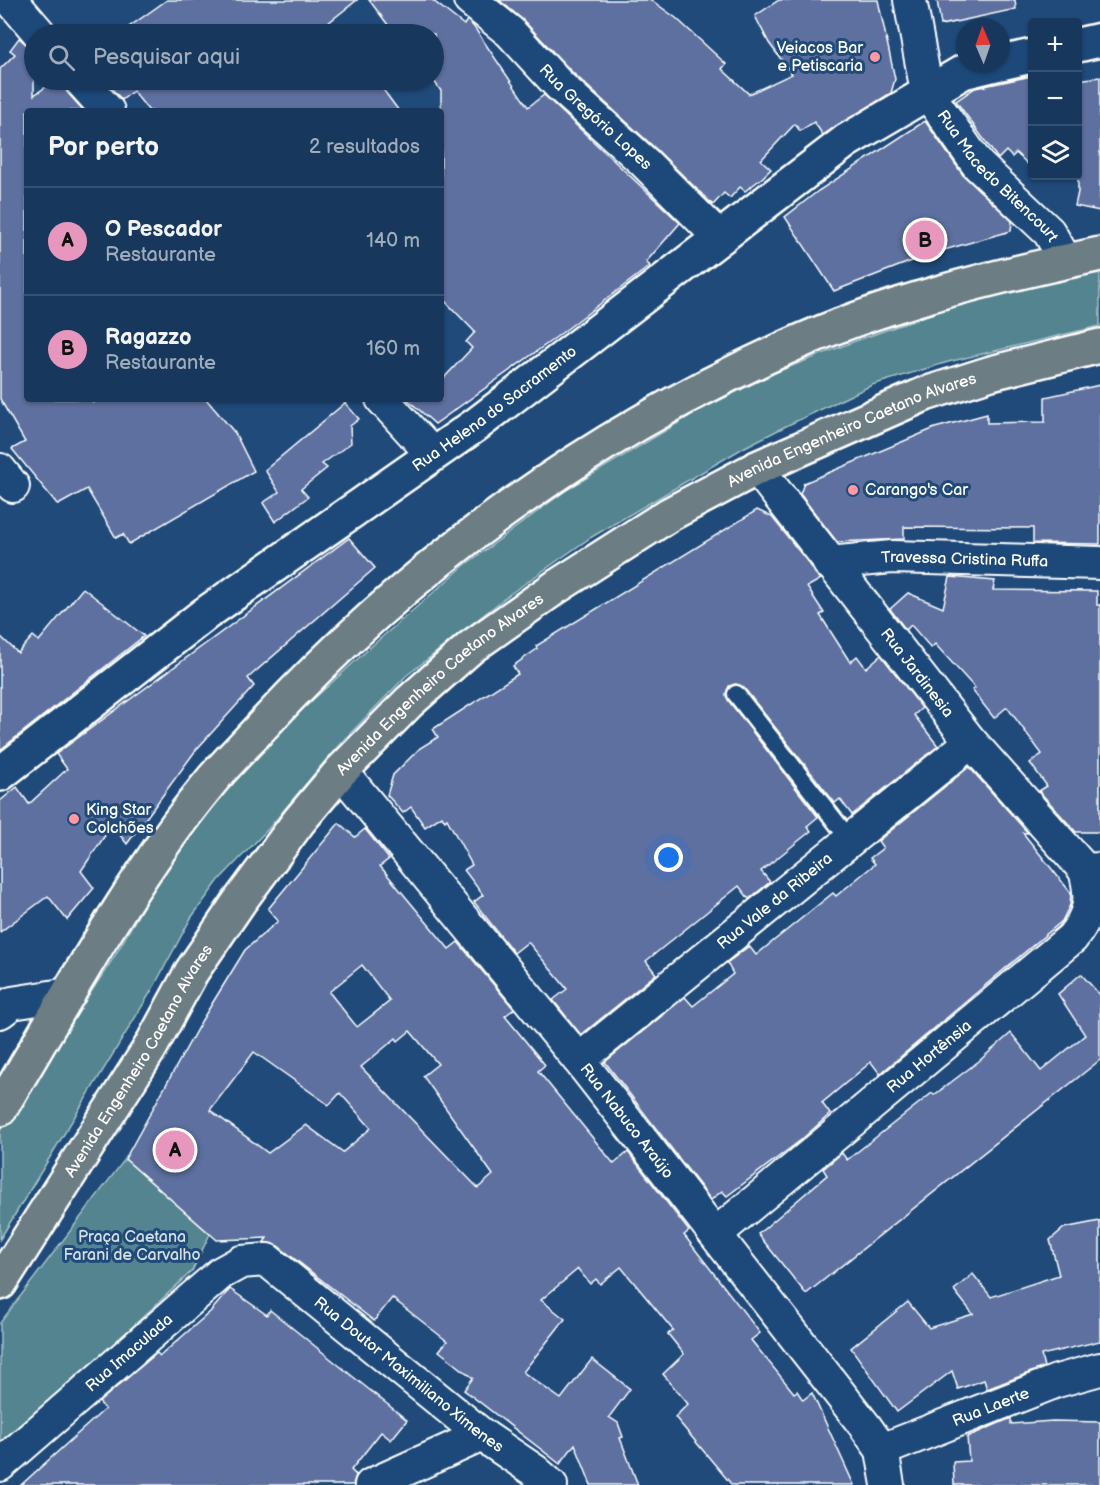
<!DOCTYPE html>
<html lang="pt">
<head>
<meta charset="utf-8">
<style>
  body { margin:0; font-family:"Balsamiq Sans",sans-serif; background:#203f62; color:#f1f3f6 }
  .controls { position:absolute; right:18px; top:18px; display:grid; overflow:hidden; border-radius:6px; box-shadow:0 2px 4px #0004 }
  .controls button { width:54px; height:54px; display:grid; place-items:center; padding:0; border:0; border-bottom:2px solid #365272; background:#17385c; color:#f1f3f6; font:30px sans-serif }
  .compass { position:absolute; left:956px; top:18px; width:54px; height:54px; border-radius:50%; background:#17385c; box-shadow:0 2px 4px #0004; rotate:358deg }
  .you { position:absolute; left:669px; top:858px; width:21px; height:21px; margin:-15px; border:4px solid #fff; border-radius:50%; background:#1a73e8; box-shadow:0 0 0 9px #1a73e833 }
  .badge { display:grid; place-items:center; width:39px; height:39px; border-radius:50%; background:#e797bd; color:#111; font-size:20px; font-weight:700 }
  .pin { position:absolute; translate:-50% -50%; border:3px solid #fff; box-shadow:0 2px 6px #0006 }
  .list { margin:0; padding:0; list-style:none }
  h2 { display:flex; justify-content:space-between; align-items:center; height:78px; margin:0; padding:0 24px; font-size:26px }
  h2 small { font-size:20px; font-weight:400; color:#9eacbb }
  .list li { display:grid; grid-template-columns:39px 1fr auto; gap:18px; align-items:center; box-sizing:border-box; height:108px; padding:0 24px; border-top:2px solid #365272 }
  .list b { display:block; font-size:22px; white-space:nowrap }
  .list p { margin:0; font-size:20px; white-space:nowrap; color:#9eacbb }
  .list em { font-size:20px; font-style:normal; color:#9eacbb }
  .icon { flex:none; width:33px; height:33px; fill:none; stroke:currentColor; stroke-width:2; stroke-linecap:round; stroke-linejoin:round }
  .map { position:relative; flex:none; width:1100px; height:1485px; overflow:hidden }
  .search { position:absolute; background:#17385c; box-shadow:0 2px 4px #0004; left:24px; top:24px; width:420px; height:66px; display:flex; align-items:center; gap:15px; box-sizing:border-box; padding:0 21px; border-radius:33px; color:#9eacbb; font-size:22px }
  .panel { position:absolute; background:#17385c; box-shadow:0 2px 4px #0004; left:24px; top:108px; width:420px; height:294px; border-radius:6px }
  .map>svg:first-child { display:block }
  .green { fill:#52848f; stroke:#a8c2c7; stroke-width:1.5 }
  .building { fill:#5d709f; stroke:#fff; stroke-width:1.5; fill-rule:evenodd }
  .lines { fill:none; stroke-linecap:round; stroke-linejoin:round }
  .service-casing { stroke:#fff; stroke-width:21 }
  .minor-casing { stroke:#fff; stroke-width:36 }
  .tertiary-casing { stroke:#fff; stroke-width:38 }
  .primary-casing { stroke:#fff; stroke-width:38 }
  .service { stroke:#1f4a7a; stroke-width:16 }
  .minor { stroke:#1f4a7a; stroke-width:32 }
  .tertiary { stroke:#1f4a7a; stroke-width:33 }
  .primary { stroke:#6d7d84; stroke-width:33 }
  .poi-dot { fill:#ff9aa2; stroke:#1f4a7a; stroke-width:2 }
  .labels { text-anchor:middle; dominant-baseline:central; stroke-width:6; stroke-linejoin:round; paint-order:stroke }
  .poi-label { font-size:16px; fill:#fff; stroke:#1f4a7a; text-anchor:start }
  .street-label { font-size:16px; fill:#fff; stroke:#1f4a7a }
  .park-label { font-size:16px; fill:#d4e0e3; stroke:#1f4a7a }
</style>
</head>
<body>
<div class="map">
<svg width="1100" height="1485" viewBox="0 0 1100 1485">
  <rect width="100%" height="100%" fill="#1f4a7a"/>
  <filter id="ink" filterUnits="userSpaceOnUse"><feTurbulence type="fractalNoise" baseFrequency=".0167" numOctaves="2"/><feDisplacementMap in="SourceGraphic" scale="12" xChannelSelector="R" yChannelSelector="G"/><feConvolveMatrix kernelMatrix="1 2 1 2 8 2 1 2 1" color-interpolation-filters="sRGB"/></filter>
  <g filter="url(#ink)">
    <g class="green">
      <path d="M1100,273V326L948,362L872,385L786,426L743,448L590,538L510,594L406,676L337,747L269,828L219,880L191,918L152,990L0,1239V1131L114,957L182,839L292,719L375,643L465,565L568,489L698,411L777,372L850,343L964,302Z"/>
      <path d="M125,1159L210,1234L192,1271L0,1451V1323Z"/>
    </g>
    <g class="building">
      <path d="M167,0H357L314,34H119Z"/>
      <path d="M369,0H432L464,25L467,20L474,27L528,107L544,95L680,223L646,262L650,266L551,341L435,424L407,399H441V381L472,348L466,342L475,332L441,297V91L434,81V34H395Z"/>
      <path d="M499,0H651L676,18L726,64L722,69L749,94L792,74L769,43L755,16L779,0H878L895,79L891,93L823,135L814,122L800,131L795,124L761,160L771,169L762,178L745,191L740,187L730,198L724,193L713,205L656,149L572,72L523,20Z"/>
      <path d="M937,0H1015L1016,9L941,25Z"/>
      <path d="M19,38L34,51V95L56,80H63L67,92L84,111H27V399H90L93,403L100,399H206L235,433L254,471L129,544L123,534L116,538L87,489L58,505L12,449L25,442L0,399V69L15,54L10,50Z"/>
      <path d="M1032,76V168L1016,153L1012,157L1006,151L998,159L956,101L975,88Z"/>
      <path d="M1100,77V211L1075,206L1078,192L1077,80Z"/>
      <path d="M104,80H376L399,111H149L133,91L122,100Z"/>
      <path d="M925,121L963,175L1012,221L1011,231L930,254L834,291L785,217L818,191Z"/>
      <path d="M1100,385V544L1033,543V528L904,527V539L837,542L800,494L804,483L935,428L987,414V423L1045,422V397Z"/>
      <path d="M345,403L359,419L350,426L351,443L322,464L327,468L301,489L308,497L275,522L263,503L279,492L265,470Z"/>
      <path d="M757,510L772,517L821,579L807,587L824,613L820,615L850,662L857,656L866,668L881,655L922,708L914,715L938,746L852,815L840,799L835,803L744,688L735,684L729,686L726,695L728,700L818,817L807,826L811,831L761,871L770,882L749,899L739,886L646,961L656,974L581,1035L553,1000L567,989L528,942L514,953L474,902L483,895L464,870L472,865L447,819L445,821L442,816L425,827L411,807L403,813L387,795L393,775L420,748L438,737L433,729L518,674L513,666L537,649L536,646Z"/>
      <path d="M349,538L375,568L248,678L254,686L196,750L127,844L112,825L81,871L94,888L67,920L48,896L0,932V801L17,787L29,804L67,769L56,754Z"/>
      <path d="M950,577L995,581L993,590L1097,591V605H1100V832H1076L1039,791L1047,786L1030,763L1042,754L1007,707L994,718L972,690L975,688L935,644L931,648L911,625L906,630L890,609L908,593L943,608Z"/>
      <path d="M83,588L144,636L0,750V636L18,653L33,636L39,641Z"/>
      <path d="M969,767L1028,833H1023L1071,893L1070,905L1062,921L880,1074L871,1062L822,1103L830,1114L801,1140L727,1196L722,1191L711,1200L605,1062L685,997L693,1006L733,974L727,963L749,946L756,955L833,893L836,896L875,864L870,858L883,848L878,841Z"/>
      <path d="M339,823L355,837L365,829L389,859L380,866L449,949L458,942L514,1009L505,1016L545,1065L538,1071L614,1164L628,1152L689,1231L684,1235L760,1333L751,1340L794,1393L797,1391L803,1400L812,1393L854,1485H732L675,1417L688,1404L663,1374L684,1354L668,1334L673,1330L621,1267L600,1284L596,1279L590,1284L578,1269L541,1300L565,1319L523,1372L561,1399L592,1359L630,1389L609,1417L618,1423L623,1437L620,1438L638,1485H591L575,1444L560,1464L464,1390L473,1378L439,1351L447,1341L392,1298L374,1321L278,1246L264,1242L267,1238L217,1240L125,1159L202,1020L245,950L278,921L268,909ZM362,965L390,1001L357,1027L329,992ZM410,1031L438,1064L423,1076L493,1175L478,1188L361,1067L396,1038L398,1041ZM254,1052L329,1105L340,1093L371,1128L343,1152L306,1125L268,1153L210,1110Z"/>
      <path d="M1081,974L1100,995V1060L806,1294L758,1234L827,1175L823,1169L842,1153L847,1160L932,1093L934,1095L979,1061L1011,1033L1041,1071L1085,1035L1058,994Z"/>
      <path d="M1100,1221V1341L1041,1355L1044,1367L987,1389L984,1380L958,1389L952,1371L897,1412L851,1348L908,1302L929,1328L973,1314L954,1290L973,1274L991,1297L1059,1275L1050,1240L1064,1228Z"/>
      <path d="M230,1289L267,1315L270,1310L407,1420L391,1440L381,1432L351,1470L356,1475L353,1485H21L105,1409L99,1402L157,1353L160,1356L210,1312Z"/>
      <path d="M1011,1418V1424L1053,1421L1100,1422V1485H954L953,1462L969,1461L967,1437Z"/>
    </g>
    <g class="lines">
      <defs>
        <path id="service" d="M736,694L850,840"/>
        <g id="minor">
          <path d="M11,0L40,34"/>
          <path id="s1" d="M470,0L510,32L559,85L644,162L719,237"/>
          <path id="s2" d="M910,0L927,92L978,165L1049,232L1066,261"/>
          <path d="M80,80L108,111"/>
          <path d="M382,399L432,454"/>
          <path id="s3" d="M757,468L971,742L1085,870"/>
          <path d="M0,470L13,486"/>
          <path id="s4" d="M829,563L892,557L1100,563"/>
          <path id="s5" d="M341,771L579,1060L865,1426L882,1450L888,1485"/>
          <path d="M0,1012L12,1003L69,994"/>
          <path id="s6" d="M579,1060L971,742"/>
          <path id="s7" d="M717,1233L1072,938C1091,914 1093,899 1085,870L1100,869"/>
          <path id="s8" d="M882,1450L1057,1381L1100,1369"/>
          <path id="s9" d="M0,1465L221,1273L241,1262L267,1260L482,1435L535,1471L551,1485"/>
          <path d="M371,1485L482,1435"/>
        </g>
        <g id="tertiary">
          <path d="M1078,45L1100,40"/>
          <path d="M1001,63L1032,56"/>
          <path id="s10" d="M0,774L205,614L477,424L846,141L963,72L1000,63"/>
        </g>
        <g id="primary">
          <path d="M0,1109C66,1000 127,884 208,785C224,765 244,746 262,726C407,568 585,439 781,350C882,303 992,277 1100,254"/>
          <path id="s11" d="M0,1283L150,1048L192,971L239,902L299,821L341,771L409,702L471,647L556,587L670,514L757,468L925,394L991,373L1100,346"/>
        </g>
      </defs>
      <use href="#service" class="service-casing"/>
      <use href="#minor" class="minor-casing"/>
      <use href="#tertiary" class="tertiary-casing"/>
      <use href="#primary" class="primary-casing"/>
      <use href="#service" class="service"/>
      <use href="#minor" class="minor"/>
      <use href="#tertiary" class="tertiary"/>
      <use href="#primary" class="primary"/>
    </g>
  </g>
  <g class="poi-dot">
    <circle cx="875" cy="57" r="6"/>
    <circle cx="853" cy="490" r="6"/>
    <circle cx="74" cy="819" r="6"/>
  </g>
  <g class="labels">
    <g class="poi-label">
      <text x="863" y="48" text-anchor="end">Veiacos Bar<tspan x="863" dy="18">e Petiscaria</tspan></text>
      <text x="865" y="490">Carango's Car</text>
      <text x="86" y="810">King Star<tspan x="86" dy="18">Colchões</tspan></text>
    </g>
    <g class="street-label">
      <text stroke="none"><textPath href="#s1" startOffset="172">Rua Gregório Lopes</textPath></text>
      <text stroke="none"><textPath href="#s2" startOffset="204">Rua Macedo Bitencourt</textPath></text>
      <text stroke="none"><textPath href="#s10" startOffset="615">Rua Helena do Sacramento</textPath></text>
      <text stroke="none"><textPath href="#s11" startOffset="1236">Avenida Engenheiro Caetano Alvares</textPath></text>
      <text stroke="none"><textPath href="#s4" startOffset="136">Travessa Cristina Ruffa</textPath></text>
      <text stroke="none"><textPath href="#s3" startOffset="260">Rua Jardinesia</textPath></text>
      <text stroke="none"><textPath href="#s11" startOffset="748">Avenida Engenheiro Caetano Alvares</textPath></text>
      <text stroke="none"><textPath href="#s6" startOffset="252">Rua Vale da Ribeira</textPath></text>
      <text stroke="none"><textPath href="#s7" startOffset="276">Rua Hortênsia</textPath></text>
      <text stroke="none"><textPath href="#s11" startOffset="262">Avenida Engenheiro Caetano Alvares</textPath></text>
      <text stroke="none"><textPath href="#s5" startOffset="452">Rua Nabuco Araújo</textPath></text>
      <text stroke="none"><textPath href="#s9" startOffset="171">Rua Imaculada</textPath></text>
      <text stroke="none"><textPath href="#s9" startOffset="524">Rua Doutor Maximiliano Ximenes</textPath></text>
      <text stroke="none"><textPath href="#s8" startOffset="117">Rua Laerte</textPath></text>
    </g>
    <g class="park-label">
      <text x="132" y="1237">Praça Caetana<tspan x="132" dy="18">Farani de Carvalho</tspan></text>
    </g>
  </g>
</svg>
<div class="controls">
<button>+</button>
<button>−</button>
<button><svg class="icon" aria-label="layers" viewBox="0 0 24 24"><path d="M12 4l9 5-9 5-9-5zM3 14l9 5 9-5"/></svg></button>
</div>
<svg class="compass" viewBox="-18 -18 36 36"><path d="M0-13l5 13h-10z" fill="#e53935"/><path d="M0 13l5-13h-10z" fill="#9eacbb"/></svg>
<div class="you"></div>
<div class="pin badge" style="left:175px;top:1150px">A</div>
<div class="pin badge" style="left:925px;top:240px">B</div>
<div class="search"><svg class="icon" aria-label="search" viewBox="0 0 24 24"><circle cx="10" cy="10" r="6"/><path d="M15 15l6 6"/></svg>Pesquisar aqui</div>
<section class="panel">
<h2>Por perto<small>2 resultados</small></h2>
<ul class="list">
<li><span class="badge">A</span><div><b>O Pescador</b><p>Restaurante</p></div><em>140 m</em></li>
<li><span class="badge">B</span><div><b>Ragazzo</b><p>Restaurante</p></div><em>160 m</em></li>
</ul>
</section>
</div>
</body>
</html>
